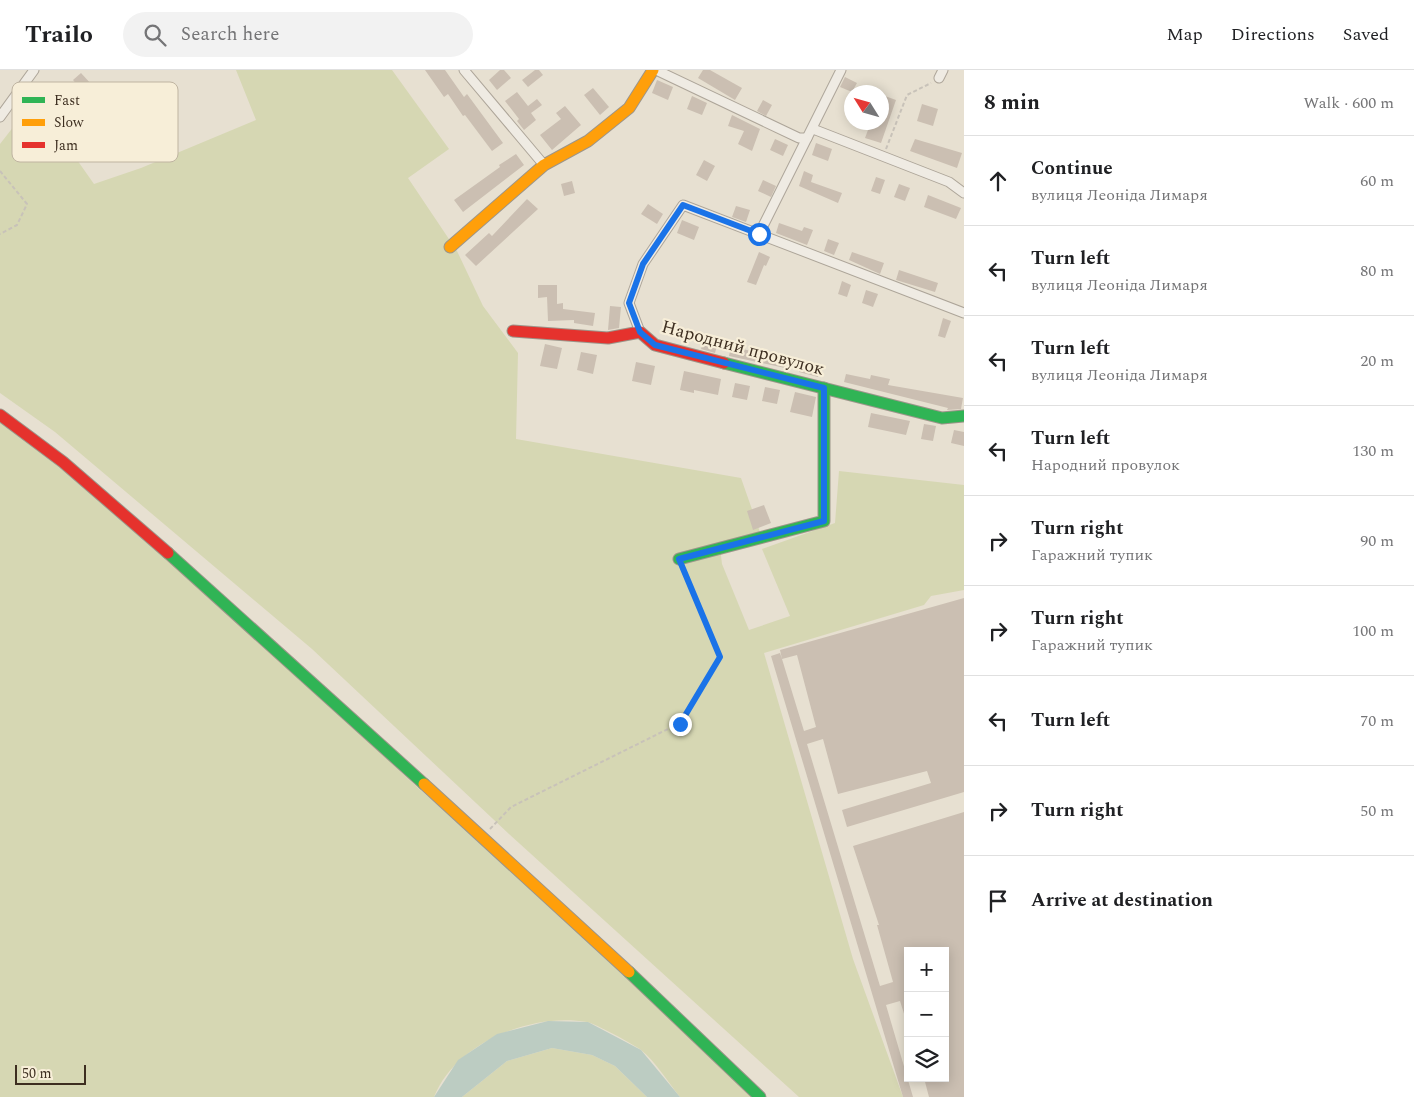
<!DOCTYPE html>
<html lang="en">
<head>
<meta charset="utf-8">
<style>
  body { margin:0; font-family:Spectral,serif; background:#f2f2f2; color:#202124 }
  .controls { position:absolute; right:15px; bottom:15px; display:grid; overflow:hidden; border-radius:0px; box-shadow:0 2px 12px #0003 }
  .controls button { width:45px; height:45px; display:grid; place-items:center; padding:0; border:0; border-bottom:1px solid #e0e0e0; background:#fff; color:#202124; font:25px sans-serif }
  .compass { position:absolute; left:844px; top:15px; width:45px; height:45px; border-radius:50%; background:#fff; box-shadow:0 2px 12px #0003; rotate:307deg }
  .scale { position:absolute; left:15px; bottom:12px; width:71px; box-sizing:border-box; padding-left:5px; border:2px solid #3d2e20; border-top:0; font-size:14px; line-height:18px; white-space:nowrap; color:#3d2e20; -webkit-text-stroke:4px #f7eed8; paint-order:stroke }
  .stop { position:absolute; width:15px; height:15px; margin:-11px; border:4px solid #1a73e8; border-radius:50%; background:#fff }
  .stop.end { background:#1a73e8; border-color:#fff; box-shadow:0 1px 5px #0008 }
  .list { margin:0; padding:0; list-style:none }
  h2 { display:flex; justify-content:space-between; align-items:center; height:65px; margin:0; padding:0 20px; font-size:21px }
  h2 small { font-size:16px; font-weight:400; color:#757577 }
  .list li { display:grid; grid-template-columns:32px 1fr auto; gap:15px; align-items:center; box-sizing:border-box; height:90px; padding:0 20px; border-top:1px solid #e0e0e0 }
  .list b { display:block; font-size:19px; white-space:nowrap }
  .list p { margin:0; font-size:16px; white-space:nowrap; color:#757577 }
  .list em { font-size:16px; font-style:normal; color:#757577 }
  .icon { flex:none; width:28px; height:28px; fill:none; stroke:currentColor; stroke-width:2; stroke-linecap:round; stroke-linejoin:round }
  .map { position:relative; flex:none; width:964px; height:1027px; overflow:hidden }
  header { display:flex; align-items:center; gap:30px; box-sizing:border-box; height:70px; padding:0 25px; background:#fff; border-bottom:1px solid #e0e0e0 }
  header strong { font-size:24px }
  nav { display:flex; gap:28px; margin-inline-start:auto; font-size:18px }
  .search { width:350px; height:45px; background:#f2f2f2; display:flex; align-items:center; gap:12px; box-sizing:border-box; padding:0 18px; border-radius:28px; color:#757577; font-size:19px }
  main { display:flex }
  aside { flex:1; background:#fff }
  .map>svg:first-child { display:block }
  .green { fill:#d6d7b3 }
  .water { fill:#bcccc2 }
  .building { fill:#cbbfb2; fill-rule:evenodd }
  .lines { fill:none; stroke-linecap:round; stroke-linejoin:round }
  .street-casing { stroke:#ada599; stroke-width:11 }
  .fast-casing { stroke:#9c958a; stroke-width:13 }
  .slow-casing { stroke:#9c958a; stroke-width:13 }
  .jam-casing { stroke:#9c958a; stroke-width:13 }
  .path { stroke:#c8c2b9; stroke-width:2; stroke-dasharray:4 2.5; stroke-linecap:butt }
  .street { stroke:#efebe3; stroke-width:9 }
  .fast { stroke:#30b455; stroke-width:11 }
  .slow { stroke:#ff9f0a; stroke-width:11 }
  .jam { stroke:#e5322d; stroke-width:11 }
  .route { stroke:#1a73e8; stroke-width:6 }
  .labels { text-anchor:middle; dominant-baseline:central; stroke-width:4.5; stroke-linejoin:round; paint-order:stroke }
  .street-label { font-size:18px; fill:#3d2e20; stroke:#f7eed8 }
  .key { fill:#f7eed8; stroke:#bfb4a1; stroke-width:1 }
  .key-label { font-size:14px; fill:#3d2e20 }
</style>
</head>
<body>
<header>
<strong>Trailo</strong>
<div class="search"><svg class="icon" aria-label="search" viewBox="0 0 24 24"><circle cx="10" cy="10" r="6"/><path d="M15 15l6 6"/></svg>Search here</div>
<nav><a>Map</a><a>Directions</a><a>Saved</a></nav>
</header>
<main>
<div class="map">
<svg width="964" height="1027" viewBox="0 0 964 1027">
  <rect width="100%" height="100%" fill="#e7e0d1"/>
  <g class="green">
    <path d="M236,0H392L449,79L408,108L457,181L483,236L518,283L516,369L741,408L761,465L720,477L722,494L749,560L790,546L762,479L835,453L839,401L964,415V520L931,526L924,535L764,583L853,889L903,1027H799L509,764L312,579L55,362L0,323V74L21,47L63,70L94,114L141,98L256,50Z"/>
    <path d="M0,350L71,405L217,531L418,718L531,816L753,1027H680C668,1012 656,992 641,980C635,975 594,953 587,952C532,942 455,973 434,1027H0Z"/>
    <path d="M552,978L592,985L615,996L647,1027H462L507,991Z"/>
  </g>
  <path class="water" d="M548,951L588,952L641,980L680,1027H647L615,996L592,985L552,978L507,991L462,1027H434L458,990L497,964Z"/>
  <g class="building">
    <path d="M425,0H445L464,27L467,24L503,73L492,81L465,45L463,46L448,24L444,27Z"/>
    <path d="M500,0H504L511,8L497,20L489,10Z"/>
    <path d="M535,0H539L543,5L528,17L522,10Z"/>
    <path d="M703,0H710L742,18L735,30L698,8Z"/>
    <path d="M81,3L92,15L84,23L73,10Z"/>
    <path d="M845,7L857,13L852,22L840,17Z"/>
    <path d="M657,10L673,17L668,30L652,23Z"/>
    <path d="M593,18L609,37L600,45L584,25Z"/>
    <path d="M517,22L528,36L537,29L542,35L531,43L536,50L524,60L517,51L519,49L505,31Z"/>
    <path d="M882,25L896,30L881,73L865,68L871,52H882Z"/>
    <path d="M692,26L707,33L702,45L687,39Z"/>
    <path d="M763,30L772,35L766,46L757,41Z"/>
    <path d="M922,34L938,39L933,56L917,51Z"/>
    <path d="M565,36L581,55L552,80L540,65L561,49L556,43Z"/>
    <path d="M732,45L760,59L752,81L738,74L744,61L728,56Z"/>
    <path d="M775,69L788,75L783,86L770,80Z"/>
    <path d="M915,69L962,83L957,98L910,81Z"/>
    <path d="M816,73L832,79L828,91L812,85Z"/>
    <path d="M516,84L524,95L463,142L454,130L500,97L499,95Z"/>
    <path d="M704,90L715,96L707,111L696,105Z"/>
    <path d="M804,101L813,105L811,112L842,123L838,133L799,116Z"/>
    <path d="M876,107L885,110L880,124L871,121Z"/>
    <path d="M763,110L776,116L771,127L758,121Z"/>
    <path d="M572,111L575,123L564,126L561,114Z"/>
    <path d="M899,114L910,118L905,131L894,127Z"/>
    <path d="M928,125L961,138L956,149L924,137Z"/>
    <path d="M527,129L538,139L476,196L465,185L489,163L492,166Z"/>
    <path d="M648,134L663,144L657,154L641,144Z"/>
    <path d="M736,136L750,140L746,152L732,147Z"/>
    <path d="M682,150L699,157L694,170L677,163Z"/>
    <path d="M779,153L802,161L804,157L813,160L807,175L776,163Z"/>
    <path d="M828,169L839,173L834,185L824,181Z"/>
    <path d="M759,182L770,187L766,196L764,195L756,215L747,212Z"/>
    <path d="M852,182L884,193L880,204L849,190Z"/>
    <path d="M899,200L938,213L935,222L896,210Z"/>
    <path d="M842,211L851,215L847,227L838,224Z"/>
    <path d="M538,215H557V234L563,233V239L595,243L593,256L574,253V250L548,251L547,227L538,228Z"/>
    <path d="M866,220L878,224L873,237L862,233Z"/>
    <path d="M610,236L621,237L619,258L608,260Z"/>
    <path d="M943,248L951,251L945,268L938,266Z"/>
    <path d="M704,269L718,272L715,283L701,279Z"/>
    <path d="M545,274L562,278L557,299L540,296Z"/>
    <path d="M731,276L787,290L785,298L729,286Z"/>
    <path d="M581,282L597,285L593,304L577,300Z"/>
    <path d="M804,291L821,295L818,307L799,302L801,293L804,294Z"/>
    <path d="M636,292L655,296L651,315L632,311Z"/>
    <path d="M684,301L721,309L718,325L694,320V323L680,320Z"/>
    <path d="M846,304L870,309L871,305L890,309L888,315L963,328L961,339L947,340L948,338L844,312Z"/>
    <path d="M735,313L750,316L747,330L732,327Z"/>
    <path d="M765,317L780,320L777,334L762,331Z"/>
    <path d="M795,322L816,327L812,347L790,342Z"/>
    <path d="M871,343L910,351L906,365L868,357Z"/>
    <path d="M924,354L936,356L933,371L921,369Z"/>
    <path d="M954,360L964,362V376L951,373Z"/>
    <path d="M764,435L771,453L753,460L747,441Z"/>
    <path d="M964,528V722L847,757L842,740L931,713L927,701L838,724L823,669L807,674L880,916L893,912L877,855H879L853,776L964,742V1027H929L924,1008H945V881H908V950H906L900,931L886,935L913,1027H903L771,586L780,583L782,589L780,580ZM797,585L816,657L804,661L782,589Z"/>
  </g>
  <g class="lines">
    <defs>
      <g id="street">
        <path d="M464,0L544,95"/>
        <path d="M656,0L799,68H807"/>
        <path d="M939,8L943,0"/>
        <path d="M0,47L34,0"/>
        <path d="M813,59L949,112L964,123"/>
        <path d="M759,164L841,0"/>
        <path d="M640,262L629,233L643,194L683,135L964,243"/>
      </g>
      <g id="fast">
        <path d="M724,293L942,348L964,346"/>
        <path d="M168,483L424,714"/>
        <path d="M679,489L824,451V318"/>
        <path d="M629,902L760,1027"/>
      </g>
      <g id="slow">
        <path d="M450,177L544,95L588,71L629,38L653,0"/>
        <path d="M424,714L629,902"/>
      </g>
      <g id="jam">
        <path d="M513,261L608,268L640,262L655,275L724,293"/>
        <path d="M0,345L63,392L168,483"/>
      </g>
    </defs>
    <use href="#street" class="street-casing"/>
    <use href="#fast" class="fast-casing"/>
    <use href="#slow" class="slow-casing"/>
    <use href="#jam" class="jam-casing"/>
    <g class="path">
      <path d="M886,79L907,25L931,13"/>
      <path d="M0,101L27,134L17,155L0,164"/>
      <path d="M490,759L511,737L680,653L720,587L683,499"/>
    </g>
    <use href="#street" class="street"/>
    <use href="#fast" class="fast"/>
    <use href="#slow" class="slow"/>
    <use href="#jam" class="jam"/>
  </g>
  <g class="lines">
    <path class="route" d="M680,654L720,587L679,489L824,451V318L655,275L640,262L629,233L643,194L683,135L759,164"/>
  </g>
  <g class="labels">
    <g class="street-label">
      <text transform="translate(743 278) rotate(15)">Народний провулок</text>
    </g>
  </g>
  <rect x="12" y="12" width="166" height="80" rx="8" class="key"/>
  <rect x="22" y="27" width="23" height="6" fill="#30b455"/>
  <rect x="22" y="49" width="23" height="7" fill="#ff9f0a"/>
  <rect x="22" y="72" width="23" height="6" fill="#e5322d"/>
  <g class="key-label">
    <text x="54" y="35">Fast</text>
    <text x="54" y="57">Slow</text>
    <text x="54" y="80">Jam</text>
  </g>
</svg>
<div class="controls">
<button>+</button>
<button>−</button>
<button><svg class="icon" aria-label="layers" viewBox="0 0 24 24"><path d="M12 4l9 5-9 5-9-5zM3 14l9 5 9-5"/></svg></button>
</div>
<svg class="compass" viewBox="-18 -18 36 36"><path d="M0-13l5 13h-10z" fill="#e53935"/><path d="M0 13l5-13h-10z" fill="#757577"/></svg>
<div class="scale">50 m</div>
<div class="stop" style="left:759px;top:164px"></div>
<div class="stop end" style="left:680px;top:654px"></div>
</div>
<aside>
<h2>8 min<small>Walk · 600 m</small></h2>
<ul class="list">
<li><svg class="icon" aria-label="ahead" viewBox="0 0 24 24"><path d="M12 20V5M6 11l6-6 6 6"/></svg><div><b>Continue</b><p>вулиця Леоніда Лимаря</p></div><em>60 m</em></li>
<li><svg class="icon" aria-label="left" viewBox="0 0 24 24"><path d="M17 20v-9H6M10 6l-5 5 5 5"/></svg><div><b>Turn left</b><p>вулиця Леоніда Лимаря</p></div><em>80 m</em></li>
<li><svg class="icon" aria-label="left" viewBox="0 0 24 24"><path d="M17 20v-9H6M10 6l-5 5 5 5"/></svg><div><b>Turn left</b><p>вулиця Леоніда Лимаря</p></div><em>20 m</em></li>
<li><svg class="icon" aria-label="left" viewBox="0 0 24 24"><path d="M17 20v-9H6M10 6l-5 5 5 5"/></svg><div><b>Turn left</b><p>Народний провулок</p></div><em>130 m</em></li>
<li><svg class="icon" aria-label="right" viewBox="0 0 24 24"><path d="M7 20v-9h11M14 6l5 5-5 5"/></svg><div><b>Turn right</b><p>Гаражний тупик</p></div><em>90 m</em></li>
<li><svg class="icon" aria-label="right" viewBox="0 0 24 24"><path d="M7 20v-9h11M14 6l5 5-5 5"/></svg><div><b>Turn right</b><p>Гаражний тупик</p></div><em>100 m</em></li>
<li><svg class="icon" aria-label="left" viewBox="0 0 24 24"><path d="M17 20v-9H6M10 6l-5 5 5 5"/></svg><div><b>Turn left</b></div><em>70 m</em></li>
<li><svg class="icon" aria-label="right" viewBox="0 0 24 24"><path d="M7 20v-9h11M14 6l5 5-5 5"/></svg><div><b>Turn right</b></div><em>50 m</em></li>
<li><svg class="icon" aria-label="arrive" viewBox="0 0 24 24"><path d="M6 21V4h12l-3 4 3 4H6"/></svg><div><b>Arrive at destination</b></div></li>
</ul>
</aside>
</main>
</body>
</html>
